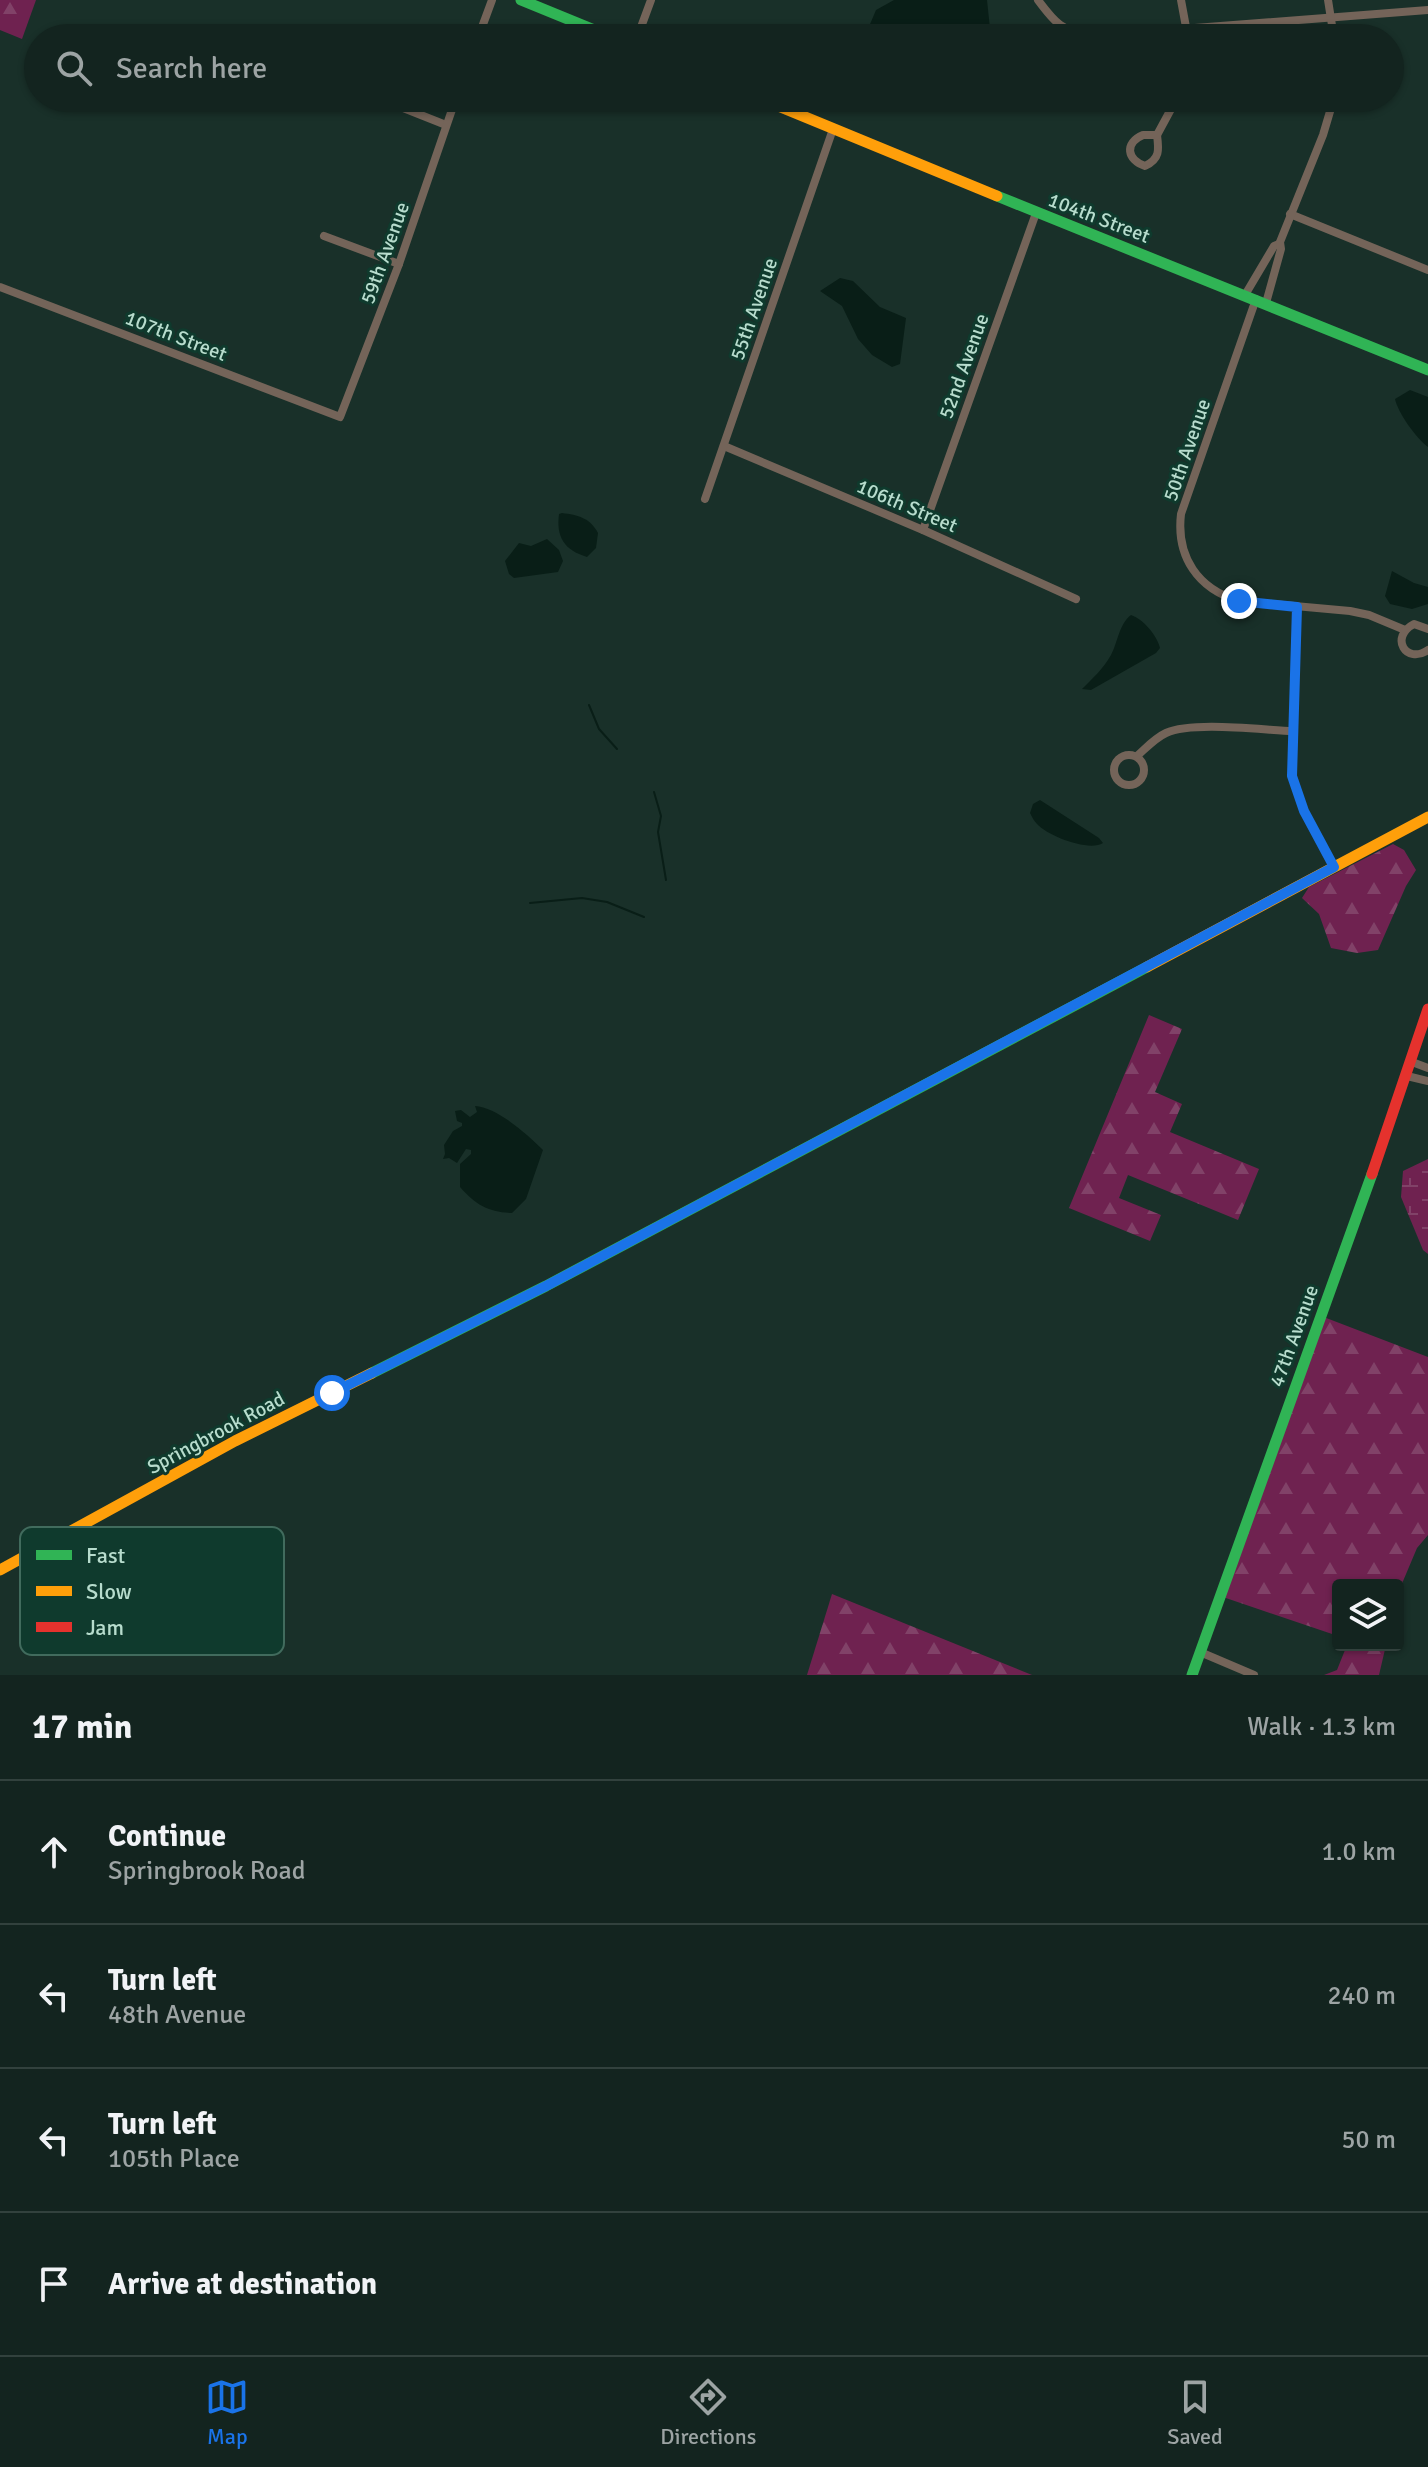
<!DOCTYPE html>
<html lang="en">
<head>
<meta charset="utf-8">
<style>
  body { margin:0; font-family:Signika,sans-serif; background:#1c2c28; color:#f1f3f6 }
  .controls { position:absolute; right:24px; bottom:24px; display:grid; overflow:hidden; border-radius:8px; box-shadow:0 2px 6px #0004 }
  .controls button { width:72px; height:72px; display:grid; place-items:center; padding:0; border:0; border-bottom:2px solid #32413d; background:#13241f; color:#f1f3f6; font:40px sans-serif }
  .stop { position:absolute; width:24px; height:24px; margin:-18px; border:6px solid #1a73e8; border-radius:50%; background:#fff }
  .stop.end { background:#1a73e8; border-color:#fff; box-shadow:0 2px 8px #0008 }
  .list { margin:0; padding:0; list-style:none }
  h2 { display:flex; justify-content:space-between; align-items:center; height:104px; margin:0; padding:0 32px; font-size:34px }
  h2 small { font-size:26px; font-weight:400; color:#9da4a4 }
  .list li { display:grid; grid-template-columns:52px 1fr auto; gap:24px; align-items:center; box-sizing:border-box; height:144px; padding:0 32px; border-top:2px solid #32413d }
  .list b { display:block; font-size:30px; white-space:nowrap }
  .list p { margin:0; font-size:26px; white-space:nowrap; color:#9da4a4 }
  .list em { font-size:26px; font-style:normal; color:#9da4a4 }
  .icon { flex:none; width:44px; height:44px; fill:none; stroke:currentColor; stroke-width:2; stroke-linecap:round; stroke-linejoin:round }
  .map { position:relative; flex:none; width:1428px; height:1675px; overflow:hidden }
  .search { position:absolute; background:#13241f; box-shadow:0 2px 6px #0004; left:24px; right:24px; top:24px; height:88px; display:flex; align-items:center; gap:20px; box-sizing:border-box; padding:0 28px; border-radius:44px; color:#9da4a4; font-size:30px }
  .sheet { height:680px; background:#13241f }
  nav { display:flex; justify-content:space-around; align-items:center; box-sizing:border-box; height:112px; border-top:2px solid #32413d; background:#13241f; font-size:22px; color:#9da4a4 }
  nav a { display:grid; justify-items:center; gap:4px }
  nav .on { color:#1a73e8 }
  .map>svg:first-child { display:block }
  .forest { fill:url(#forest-firs) }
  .wetland { fill:url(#wetland-marsh) }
  .water { fill:#091e17 }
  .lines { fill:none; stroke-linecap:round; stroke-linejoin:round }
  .stream { stroke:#091e17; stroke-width:2 }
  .street { stroke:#746459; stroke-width:8 }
  .fast { stroke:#30b455; stroke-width:11 }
  .slow { stroke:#ff9f0a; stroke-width:11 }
  .jam { stroke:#e5322d; stroke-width:11 }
  .route { stroke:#1a73e8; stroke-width:10 }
  .labels { text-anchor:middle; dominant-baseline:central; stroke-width:6; stroke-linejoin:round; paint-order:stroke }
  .street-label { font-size:20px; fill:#b7dccd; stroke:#0f3a2d }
  .key { fill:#0f3a2d; stroke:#416b5d; stroke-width:2 }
  .key-label { font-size:22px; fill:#b7dccd }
</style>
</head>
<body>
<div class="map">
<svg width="1428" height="1675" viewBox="0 0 1428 1675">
  <defs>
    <pattern id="forest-firs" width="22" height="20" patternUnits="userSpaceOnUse" patternTransform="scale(2)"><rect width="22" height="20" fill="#6f2250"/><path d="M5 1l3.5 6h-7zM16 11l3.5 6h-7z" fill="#814268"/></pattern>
    <pattern id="wetland-marsh" width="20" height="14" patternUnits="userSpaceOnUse" patternTransform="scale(2)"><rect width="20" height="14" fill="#6f2250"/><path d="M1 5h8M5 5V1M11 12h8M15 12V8" fill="none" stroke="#814268"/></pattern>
  </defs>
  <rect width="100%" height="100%" fill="#193029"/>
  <g class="forest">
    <path d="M0,0H36L22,39L0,30Z"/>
    <path d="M1393,844L1404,850L1416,870L1406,886L1378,950L1357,953L1331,948L1319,914L1302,898L1309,887Z"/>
    <path d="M1149,1015L1182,1029L1155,1092L1182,1104L1170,1132L1259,1169L1238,1220L1128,1175L1119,1198L1161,1215L1150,1241L1069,1208Z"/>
    <path d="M1321,1316L1428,1357V1535L1417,1548L1398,1593V1585H1338V1636L1220,1596Z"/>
    <path d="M832,1594L1032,1675H807Z"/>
    <path d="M1347,1645H1386L1379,1675H1324L1337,1670Z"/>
  </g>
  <path class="wetland" d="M1428,1159V1254L1423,1250L1401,1197L1403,1171Z"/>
  <g class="water">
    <path d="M894,0H987L991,38H869L868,29L876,10Z"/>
    <path d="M840,278L853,281L880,307L906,318L900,364L892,367L872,355L858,339L842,306L820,291Z"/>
    <path d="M1410,390L1428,397V447C1416,438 1398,413 1395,399Z"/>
    <path d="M562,513C578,515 590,518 598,533L596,548L587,557C564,550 556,537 559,514Z"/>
    <path d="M547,539L559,550L563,561L558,572L514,578L509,574L505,561L519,543L531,546Z"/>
    <path d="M1392,571L1414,583L1428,587V604L1412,609L1390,604L1385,596Z"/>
    <path d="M1131,615C1143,619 1157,635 1160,648L1156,653L1091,690L1082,689C1093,678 1103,669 1111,655C1118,642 1119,624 1131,615Z"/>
    <path d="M1040,800L1099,838L1103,843C1089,852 1048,836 1037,824C1034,821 1032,817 1030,813L1033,804Z"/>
    <path d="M475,1106C497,1107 528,1135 543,1150L526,1199L512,1213C488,1212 476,1205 460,1187V1164L471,1154V1150L466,1149L457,1163L449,1158L443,1159L445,1154L444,1145L453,1131L462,1126V1123L457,1121L455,1111L461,1110L470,1117L477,1112Z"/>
  </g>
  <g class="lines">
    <g class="stream">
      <path d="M589,705L599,729L617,749"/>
      <path d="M654,792L661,816L658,832L666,880"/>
      <path d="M530,903L582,898L607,902L644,917"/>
    </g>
    <g class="street">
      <path d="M1038,0C1055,23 1062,31 1091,36L1428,10"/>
      <path d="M1181,0L1188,38"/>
      <path d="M1328,0L1334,38"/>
      <path d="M478,38L492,0"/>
      <path d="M637,38L651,0"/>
      <path d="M378,98L446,125"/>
      <path d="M1143,135H1157C1159,150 1160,159 1145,166C1127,160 1124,143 1143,135Z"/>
      <path d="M1157,135L1177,98"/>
      <path d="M1290,214L1428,270"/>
      <path d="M324,236L399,264"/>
      <path d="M0,287L340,417L399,264L456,98"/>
      <path d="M1245,295L1274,246L1279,244"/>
      <path d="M1256,299L1181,514C1176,557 1198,589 1239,601L1350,611L1369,615L1405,630"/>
      <path d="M1266,303L1281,249L1280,242L1323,135L1334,98"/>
      <path d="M724,446L923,530L1076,599"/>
      <path d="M705,499L833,129"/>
      <path d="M923,530L1036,213"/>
      <path d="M1297,607L1292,776L1304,811L1334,867"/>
      <path d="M1428,629L1414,624C1389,637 1406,665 1428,650"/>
      <circle cx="1129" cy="770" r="15"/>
      <path d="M1137,756C1146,748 1155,738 1166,733C1193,721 1262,730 1293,731"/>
      <path d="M1412,1062L1428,1068"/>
      <path d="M1407,1076L1428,1081"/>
      <path d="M1200,1652L1254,1675"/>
    </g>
    <g class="fast">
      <path d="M521,0L614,38"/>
      <path d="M997,196L1428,370"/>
      <path d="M372,1373L546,1286L1147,967"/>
      <path d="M1192,1675L1372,1174"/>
    </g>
    <g class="slow">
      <path d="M759,98L997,196"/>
      <path d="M1147,967L1428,817"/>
      <path d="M0,1570L235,1441L372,1373"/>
    </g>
    <path class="jam" d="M1372,1174L1428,1009"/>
  </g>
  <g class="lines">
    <path class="route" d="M332,1393L546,1286L1334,867L1304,811L1292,776L1297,607L1239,601"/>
  </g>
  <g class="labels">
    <g class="street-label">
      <text transform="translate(1099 218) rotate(21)">104th Street</text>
      <text transform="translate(385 253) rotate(-70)">59th Avenue</text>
      <text transform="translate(754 309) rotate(-71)">55th Avenue</text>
      <text transform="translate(176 336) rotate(21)">107th Street</text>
      <text transform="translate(964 366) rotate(-70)">52nd Avenue</text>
      <text transform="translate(1187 450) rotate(-71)">50th Avenue</text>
      <text transform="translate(907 506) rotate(23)">106th Street</text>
      <text transform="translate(1294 1336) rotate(-70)">47th Avenue</text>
      <text transform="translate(216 1433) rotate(-28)">Springbrook Road</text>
    </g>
  </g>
  <rect x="20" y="1527" width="264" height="128" rx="12" class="key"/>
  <rect x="36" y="1550" width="36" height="10" fill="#30b455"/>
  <rect x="36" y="1586" width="36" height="10" fill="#ff9f0a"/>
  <rect x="36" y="1622" width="36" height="10" fill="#e5322d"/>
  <g class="key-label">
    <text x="86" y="1563">Fast</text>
    <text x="86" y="1599">Slow</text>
    <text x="86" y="1635">Jam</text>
  </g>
</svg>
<div class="controls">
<button><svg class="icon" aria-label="layers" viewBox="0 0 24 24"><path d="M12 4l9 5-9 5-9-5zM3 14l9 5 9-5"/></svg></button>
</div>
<div class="stop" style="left:332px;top:1393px"></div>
<div class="stop end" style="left:1239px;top:601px"></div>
<div class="search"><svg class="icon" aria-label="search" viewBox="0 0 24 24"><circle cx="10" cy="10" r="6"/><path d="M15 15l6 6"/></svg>Search here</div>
</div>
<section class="sheet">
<h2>17 min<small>Walk · 1.3 km</small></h2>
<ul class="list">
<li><svg class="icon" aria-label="ahead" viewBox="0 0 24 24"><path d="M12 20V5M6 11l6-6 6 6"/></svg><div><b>Continue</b><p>Springbrook Road</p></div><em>1.0 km</em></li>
<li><svg class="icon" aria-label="left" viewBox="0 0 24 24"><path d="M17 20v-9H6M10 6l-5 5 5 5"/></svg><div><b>Turn left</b><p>48th Avenue</p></div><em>240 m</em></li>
<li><svg class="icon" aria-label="left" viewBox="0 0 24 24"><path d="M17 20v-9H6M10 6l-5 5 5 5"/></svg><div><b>Turn left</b><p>105th Place</p></div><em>50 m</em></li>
<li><svg class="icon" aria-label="arrive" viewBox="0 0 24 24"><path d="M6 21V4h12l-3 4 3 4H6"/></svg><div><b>Arrive at destination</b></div></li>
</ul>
</section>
<nav>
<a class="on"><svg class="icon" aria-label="map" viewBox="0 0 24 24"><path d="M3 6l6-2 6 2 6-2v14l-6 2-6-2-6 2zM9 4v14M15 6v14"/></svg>Map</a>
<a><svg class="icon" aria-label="directions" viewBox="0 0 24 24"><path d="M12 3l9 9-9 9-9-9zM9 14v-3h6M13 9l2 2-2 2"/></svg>Directions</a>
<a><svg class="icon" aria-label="saved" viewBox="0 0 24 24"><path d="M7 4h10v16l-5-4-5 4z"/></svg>Saved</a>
</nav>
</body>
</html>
